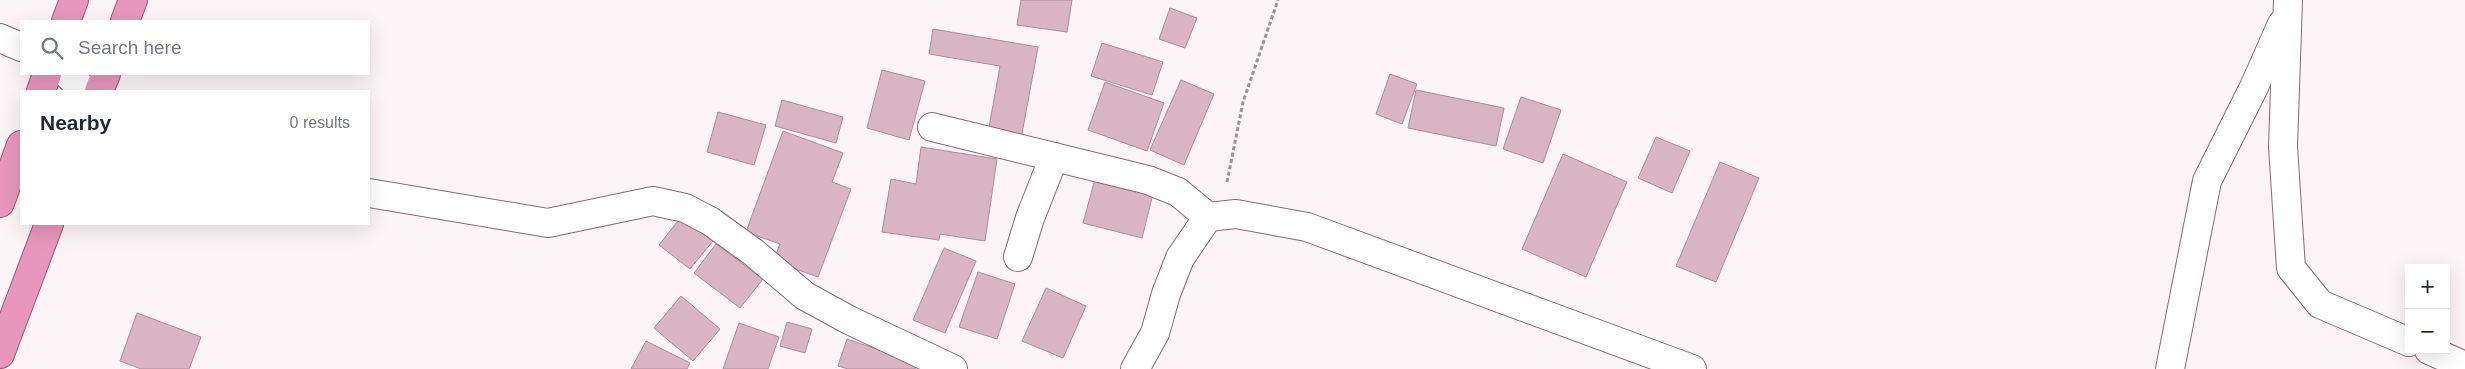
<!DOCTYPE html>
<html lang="en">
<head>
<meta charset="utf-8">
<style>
  body { margin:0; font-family:Helvetica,sans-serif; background:#f6f6f7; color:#1f2937 }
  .controls { position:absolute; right:15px; bottom:15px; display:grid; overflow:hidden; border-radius:0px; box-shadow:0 5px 20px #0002 }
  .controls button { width:45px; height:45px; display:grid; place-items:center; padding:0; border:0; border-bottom:1px solid #e0e1e3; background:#fff; color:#1f2937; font:25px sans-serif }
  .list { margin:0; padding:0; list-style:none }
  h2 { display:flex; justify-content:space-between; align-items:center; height:65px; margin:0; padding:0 20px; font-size:21px }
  h2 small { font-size:16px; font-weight:400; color:#747a83 }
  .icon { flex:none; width:28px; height:28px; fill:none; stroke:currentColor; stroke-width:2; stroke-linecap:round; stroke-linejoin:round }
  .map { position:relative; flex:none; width:2465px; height:369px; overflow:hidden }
  .search { position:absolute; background:#fff; box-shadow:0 5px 20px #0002; left:20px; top:20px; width:350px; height:55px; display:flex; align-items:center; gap:12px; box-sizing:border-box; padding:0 18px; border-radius:0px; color:#747a83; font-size:19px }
  .panel { position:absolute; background:#fff; box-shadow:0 5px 20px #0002; left:20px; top:90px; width:350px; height:135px; border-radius:0px }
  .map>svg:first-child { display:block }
  .building { fill:#d9b4c3; stroke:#af8c9b }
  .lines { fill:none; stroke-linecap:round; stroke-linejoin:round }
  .minor-casing { stroke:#8a6977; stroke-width:30 }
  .trunk-casing { stroke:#a0587a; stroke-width:30 }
  .path { stroke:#9c9296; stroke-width:3; stroke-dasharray:4 2.5; stroke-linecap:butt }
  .minor { stroke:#fff; stroke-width:28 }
  .trunk { stroke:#e896bc; stroke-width:28 }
</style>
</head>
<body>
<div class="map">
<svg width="2465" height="369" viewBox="0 0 2465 369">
  <rect width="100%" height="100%" fill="#fcf4f7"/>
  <g class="building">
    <path d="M1021,0H1072L1067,32L1017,25Z"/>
    <path d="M1170,8L1197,18L1185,48L1159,39Z"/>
    <path d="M933,29L1038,47L1021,139L988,133L1000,66L929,54Z"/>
    <path d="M1102,43L1163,62L1152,95L1091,76Z"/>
    <path d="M882,70L925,81L909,140L867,128Z"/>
    <path d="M1390,74L1417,84L1402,124L1376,114Z"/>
    <path d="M1181,80L1214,94L1184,165L1150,150Z"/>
    <path d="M1105,82L1164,103L1147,151L1088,130Z"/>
    <path d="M1416,90L1504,108L1496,146L1408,128Z"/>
    <path d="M1521,97L1561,110L1543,163L1503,149Z"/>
    <path d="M782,100L843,117L836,143L775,126Z"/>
    <path d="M718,112L766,125L754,165L707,152Z"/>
    <path d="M783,131L843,153L832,182L851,189L818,277L773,261L780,244L746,232Z"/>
    <path d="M1656,137L1690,151L1672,193L1638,178Z"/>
    <path d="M921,147L997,159L985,241L940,234L939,240L882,232L891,179L916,184Z"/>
    <path d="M1563,154L1627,182L1586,277L1522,249Z"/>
    <path d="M1720,162L1759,178L1716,282L1676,266Z"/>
    <path d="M1095,179L1153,194L1142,238L1083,223Z"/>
    <path d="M681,217L713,241L690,269L659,245Z"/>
    <path d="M716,244L763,279L740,308L694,273Z"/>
    <path d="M944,248L976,261L945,333L913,320Z"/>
    <path d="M978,272L1015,284L997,339L959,327Z"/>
    <path d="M1046,288L1086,306L1063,358L1022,341Z"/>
    <path d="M681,296L720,329L693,361L654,328Z"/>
    <path d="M137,313L201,337L189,369H141L120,361Z"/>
    <path d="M787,322L812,329L805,353L780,346Z"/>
    <path d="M739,323L779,337L768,369H723Z"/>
    <path d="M847,339L917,363L915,369H848L838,366Z"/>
    <path d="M646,341L690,363L687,369H631Z"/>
  </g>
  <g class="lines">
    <defs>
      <g id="minor">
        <path d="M2288,0L2283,147L2291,268L2320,304L2409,342"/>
        <path d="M0,38L21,47"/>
        <path d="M67,74L85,91"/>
        <path d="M932,127L1148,180L1178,192L1208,217L1236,214L1307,227L1692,369"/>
        <path d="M369,193L548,223L653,201L685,208L710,221L753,252L805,296L849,320L953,369"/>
        <path d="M1018,257L1030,218L1054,157"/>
        <path d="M2429,350L2465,366"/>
        <path d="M1135,369L1155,333L1166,294L1180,258L1208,217"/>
        <path d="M2170,369L2207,181L2254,87L2282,24"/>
      </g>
      <g id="trunk">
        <path d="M66,21L74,0"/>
        <path d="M125,21L133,0"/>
        <path d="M41,91L47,74"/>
        <path d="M99,91L106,74"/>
        <path d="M0,203L21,145"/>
        <path d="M0,354L49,224"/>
      </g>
    </defs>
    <use href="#minor" class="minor-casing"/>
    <use href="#trunk" class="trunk-casing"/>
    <path class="path" d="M1227,182L1243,102L1278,0"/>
    <use href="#minor" class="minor"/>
    <use href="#trunk" class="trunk"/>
  </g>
</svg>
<div class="controls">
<button>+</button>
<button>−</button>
</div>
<div class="search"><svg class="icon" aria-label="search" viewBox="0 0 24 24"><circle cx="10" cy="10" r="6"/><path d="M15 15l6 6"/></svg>Search here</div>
<section class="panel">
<h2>Nearby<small>0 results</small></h2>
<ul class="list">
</ul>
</section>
</div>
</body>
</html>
